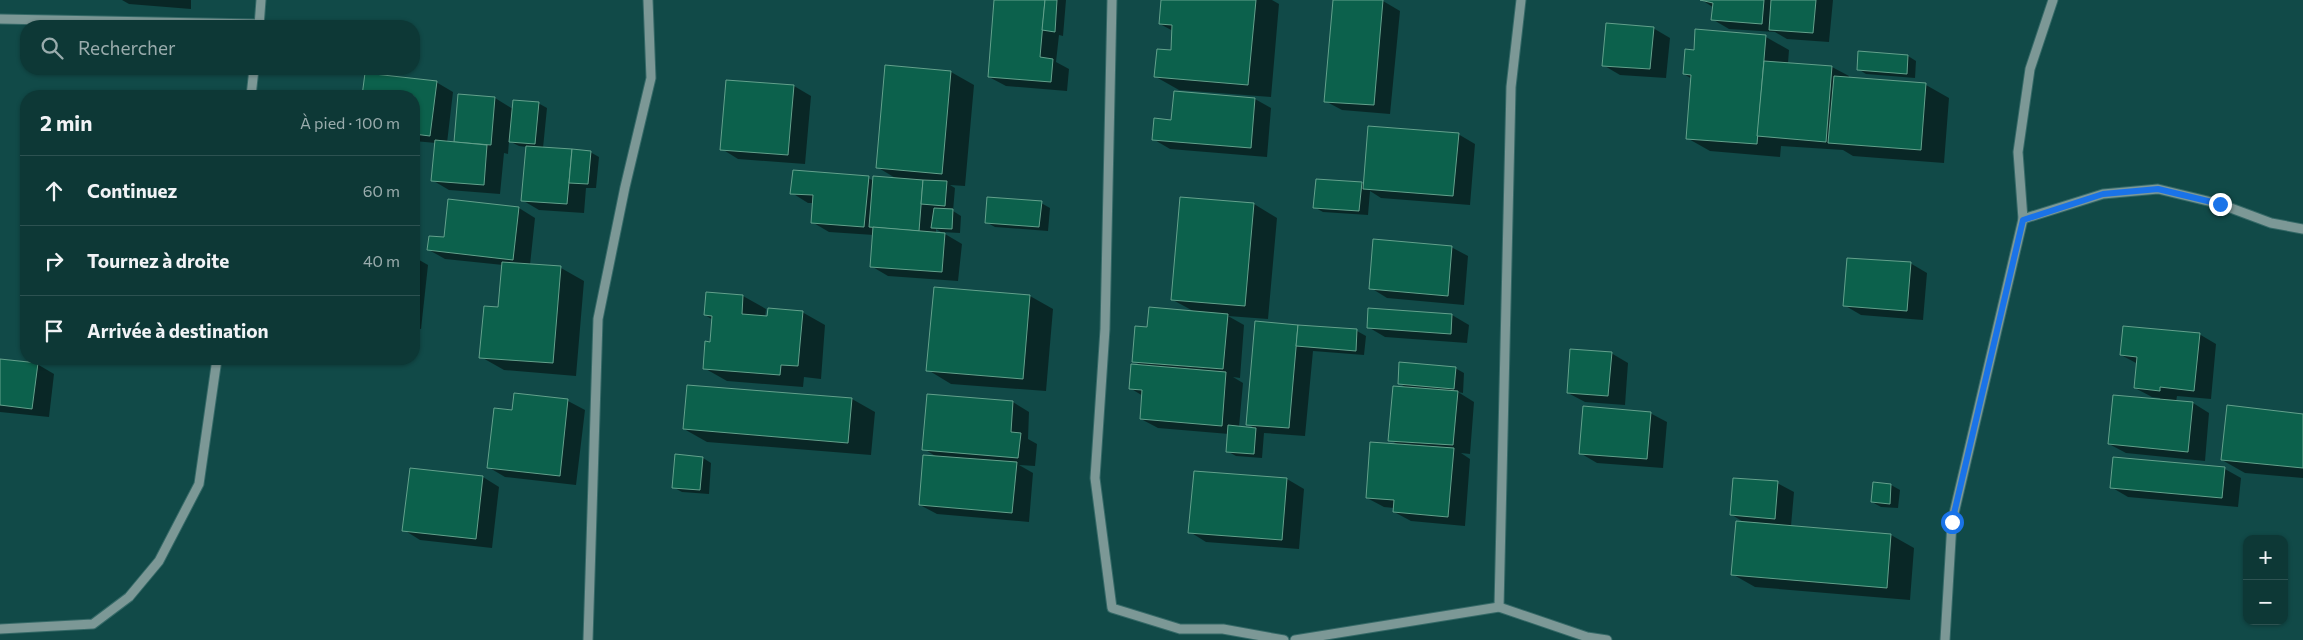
<!DOCTYPE html>
<html lang="fr">
<head>
<meta charset="utf-8">
<style>
  body { margin:0; font-family:Commissioner,sans-serif; background:#163f3e; color:#f1f3f6 }
  .controls { position:absolute; right:15px; bottom:15px; display:grid; overflow:hidden; border-radius:10px; box-shadow:0 1px 4px #0004 }
  .controls button { width:45px; height:45px; display:grid; place-items:center; padding:0; border:0; border-bottom:1px solid #2d5251; background:#0d3836; color:#f1f3f6; font:25px sans-serif }
  .stop { position:absolute; width:15px; height:15px; margin:-11px; border:4px solid #1a73e8; border-radius:50%; background:#fff }
  .stop.end { background:#1a73e8; border-color:#fff; box-shadow:0 1px 5px #0008 }
  .list { margin:0; padding:0; list-style:none }
  h2 { display:flex; justify-content:space-between; align-items:center; height:65px; margin:0; padding:0 20px; font-size:21px }
  h2 small { font-size:16px; font-weight:400; color:#9aacad }
  .list li { display:grid; grid-template-columns:32px 1fr auto; gap:15px; align-items:center; box-sizing:border-box; height:70px; padding:0 20px; border-top:1px solid #2d5251 }
  .list b { display:block; font-size:19px; white-space:nowrap }
  .list em { font-size:16px; font-style:normal; color:#9aacad }
  .icon { flex:none; width:28px; height:28px; fill:none; stroke:currentColor; stroke-width:2; stroke-linecap:round; stroke-linejoin:round }
  .map { position:relative; flex:none; width:2303px; height:640px; overflow:hidden }
  .search { position:absolute; background:#0d3836; box-shadow:0 1px 4px #0004; left:20px; top:20px; width:400px; height:55px; display:flex; align-items:center; gap:12px; box-sizing:border-box; padding:0 18px; border-radius:20px; color:#9aacad; font-size:19px }
  .panel { position:absolute; background:#0d3836; box-shadow:0 1px 4px #0004; left:20px; top:90px; width:400px; height:275px; border-radius:20px }
  .map>svg:first-child { display:block }
</style>
</head>
<body>
<div class="map">
<svg width="2303" height="640" viewBox="0 0 2303 640">
  <rect width="100%" height="100%" fill="#114a48"/>
  <g fill="#0007">
    <path d="M122,0H191V9L129,4Z"/>
    <path d="M996,0H1066L1063,36L1059,35L1056,62L1069,69L1067,91L1006,86L989,77Z"/>
    <path d="M1163,0H1272L1279,4L1271,97L1179,90L1156,77L1172,51L1173,31L1160,24Z"/>
    <path d="M1334,0L1383,1L1400,11L1390,114L1342,110L1325,101Z"/>
    <path d="M1702,0H1833L1829,42L1787,39L1775,32L1729,29L1712,19L1714,8Z"/>
    <path d="M1653,28L1670,38L1666,78L1620,75L1603,65Z"/>
    <path d="M1766,37L1789,50L1788,63L1832,67L1849,76L1848,79L1926,85L1949,98L1944,163L1853,156L1843,150L1781,146L1780,157L1710,151L1687,138L1692,79L1684,74L1695,51Z"/>
    <path d="M1860,53L1908,56L1916,61L1915,78L1866,74L1858,69Z"/>
    <path d="M951,72L974,85L965,186L950,185L955,188L953,211L961,216L960,233L941,232L936,229V233L945,234L962,244L958,281L888,276L871,266L874,235L829,232L812,222L813,203H808L792,193L868,178L874,181L897,179L877,167Z"/>
    <path d="M366,74L436,82L453,92L447,143H455L495,98L513,109L538,103L547,108L543,148L590,152L599,157L596,188H586L584,213L539,210L522,200L527,147L519,146L509,141L508,154L504,153L500,194L449,190L432,180L436,143L414,141V96H363Z"/>
    <path d="M728,81L794,86L811,96L805,164L738,159L722,149Z"/>
    <path d="M1255,99L1271,108L1267,157L1170,149L1153,139L1173,121Z"/>
    <path d="M1458,134L1475,144L1470,205L1381,198L1370,191L1368,215L1323,212L1314,207L1362,183L1364,185Z"/>
    <path d="M1041,203L1050,208L1048,231L995,227L986,222Z"/>
    <path d="M1254,204L1277,218L1268,319L1228,316L1244,325L1240,378L1233,377L1243,383L1239,427L1256,429L1248,424L1256,323L1357,331L1366,336L1364,355L1313,351L1305,436L1264,433L1262,458L1236,456L1227,451L1229,434L1158,428L1141,419L1143,396L1130,388L1142,366L1133,361L1148,328L1195,312L1173,300Z"/>
    <path d="M519,208L535,218L530,265L561,268L584,281L576,376L504,370L481,357L499,308L503,265L445,259L429,250L445,239Z"/>
    <path d="M1451,247L1468,256L1464,305L1387,298L1371,288Z"/>
    <path d="M414,257L428,265L421,329L414,328Z"/>
    <path d="M1910,263L1927,273L1923,320L1861,315L1844,305Z"/>
    <path d="M743,296L766,309L765,317L802,312L825,325L821,379L804,377L803,387L727,381L704,368L711,343L713,320L705,315Z"/>
    <path d="M1030,296L1053,309L1046,391L951,384L928,370Z"/>
    <path d="M1369,309L1452,315L1469,325L1467,343L1385,337L1368,327Z"/>
    <path d="M2199,334L2216,344L2211,399L2177,396L2176,402L2193,403L2209,413L2205,461L2126,453L2109,444L2160,400V398L2152,397L2135,388L2138,364L2121,355Z"/>
    <path d="M1611,353L1628,363L1625,405L1585,402L1568,393Z"/>
    <path d="M0,360L37,364L54,374L49,417L0,412Z"/>
    <path d="M1455,368L1464,373L1463,393L1458,392L1474,402L1470,454L1461,453L1470,459L1465,526L1411,521L1394,512V508L1384,507L1367,498L1399,445L1390,440L1408,389L1399,383Z"/>
    <path d="M515,395L568,401L585,410L576,485L505,477L488,467L513,412Z"/>
    <path d="M852,399L875,412L871,455L707,442L684,429Z"/>
    <path d="M1013,402L1029,412L1028,439L1037,444L1035,466L1019,465L1033,473L1029,522L937,514L920,505L937,457L924,449Z"/>
    <path d="M2228,406L2303,416V478L2245,473L2222,460Z"/>
    <path d="M1650,413L1667,422L1663,468L1597,463L1580,453Z"/>
    <path d="M703,458L711,463L709,494L682,492L673,487Z"/>
    <path d="M2225,469L2241,478L2238,507L2128,497L2111,487Z"/>
    <path d="M483,477L499,487L492,548L420,540L404,530Z"/>
    <path d="M1287,479L1304,489L1299,549L1206,542L1190,532Z"/>
    <path d="M1777,483L1794,492L1791,526L1891,535L1914,548L1910,600L1755,587L1732,574L1745,523L1732,515Z"/>
    <path d="M1874,484L1891,485L1900,490L1898,508L1881,507L1872,502Z"/>
  </g>
  <g fill="#0c614c" stroke="#63a18c">
    <path d="M994,0H1045L1040,57L1053,59L1051,82L988,77Z"/>
    <path d="M1045,0H1057L1055,32L1042,30Z"/>
    <path d="M1161,0H1256L1248,85L1154,77L1157,49L1171,50L1172,25L1159,24Z"/>
    <path d="M1333,0H1383L1374,105L1324,102Z"/>
    <path d="M1700,0H1764L1762,24L1711,20L1713,3Z"/>
    <path d="M1771,0H1816L1813,33L1769,30Z"/>
    <path d="M1606,23L1654,27L1650,69L1602,66Z"/>
    <path d="M1695,29L1766,35L1757,144L1686,139L1691,75L1683,74L1685,49L1694,50Z"/>
    <path d="M1858,51L1908,55L1907,74L1857,70Z"/>
    <path d="M1764,61L1832,66L1826,142L1757,136Z"/>
    <path d="M885,65L951,71L942,174L876,168Z"/>
    <path d="M365,73L437,81L430,136L414,134V96H362Z"/>
    <path d="M1834,76L1926,83L1921,150L1828,143Z"/>
    <path d="M726,80L794,85L788,155L720,150Z"/>
    <path d="M1174,91L1255,98L1251,148L1152,140L1154,118L1171,120Z"/>
    <path d="M458,94L495,97L491,145L454,142Z"/>
    <path d="M513,100L539,102L535,144L509,142Z"/>
    <path d="M1368,126L1459,133L1453,196L1363,189Z"/>
    <path d="M435,140L487,145L484,185L431,181Z"/>
    <path d="M526,146L572,149L567,204L521,201Z"/>
    <path d="M572,149L591,151L588,184L569,183Z"/>
    <path d="M793,170L869,176L864,227L811,223L813,195L790,194Z"/>
    <path d="M873,176L923,180L919,231L869,227Z"/>
    <path d="M1316,179L1362,182L1359,211L1313,208Z"/>
    <path d="M923,180L947,181L945,206L921,204Z"/>
    <path d="M987,197L1042,201L1039,227L985,223Z"/>
    <path d="M1180,197L1254,203L1245,306L1171,300Z"/>
    <path d="M448,199L519,207L513,260L427,250L429,236L444,237Z"/>
    <path d="M934,208L953,209L952,229L931,228Z"/>
    <path d="M873,227L945,233L942,272L870,267Z"/>
    <path d="M1373,239L1452,246L1448,296L1369,289Z"/>
    <path d="M1847,258L1911,262L1907,311L1843,306Z"/>
    <path d="M502,262L561,266L553,363L479,358L484,306L498,307Z"/>
    <path d="M934,287L1030,295L1023,379L926,371Z"/>
    <path d="M706,292L743,295L742,314L767,316L768,308L803,311L798,366L781,365L780,375L703,369L705,341L710,342L712,316L704,315Z"/>
    <path d="M1149,307L1228,314L1223,369L1132,362L1135,326L1147,327Z"/>
    <path d="M1368,308L1452,314L1451,334L1367,328Z"/>
    <path d="M1255,321L1298,325L1289,428L1246,425Z"/>
    <path d="M1298,325L1357,329L1356,351L1296,346Z"/>
    <path d="M2123,326L2200,333L2194,391L2160,387V391L2134,388L2137,357L2120,355Z"/>
    <path d="M1570,349L1612,352L1608,396L1567,393Z"/>
    <path d="M0,359L38,363L32,409L0,405Z"/>
    <path d="M1399,362L1456,367L1454,389L1398,384Z"/>
    <path d="M1131,364L1226,372L1222,426L1140,419L1142,390L1129,389Z"/>
    <path d="M687,385L852,398L848,443L683,429Z"/>
    <path d="M1393,386L1458,391L1453,445L1388,441Z"/>
    <path d="M514,393L568,399L560,476L487,468L494,408L512,410Z"/>
    <path d="M927,394L1013,401L1011,432L1021,433L1018,458L922,450Z"/>
    <path d="M2113,395L2193,402L2188,452L2108,444Z"/>
    <path d="M2227,405L2303,414V468L2221,460Z"/>
    <path d="M1583,406L1651,412L1647,459L1579,454Z"/>
    <path d="M1228,425L1256,428L1254,454L1226,452Z"/>
    <path d="M1370,442L1454,448L1448,517L1393,512L1394,500L1366,498Z"/>
    <path d="M675,454L703,457L700,490L672,488Z"/>
    <path d="M923,455L1017,462L1012,513L919,505Z"/>
    <path d="M2113,457L2225,467L2222,498L2110,488Z"/>
    <path d="M410,468L483,476L476,539L402,531Z"/>
    <path d="M1194,471L1287,478L1282,540L1188,533Z"/>
    <path d="M1733,478L1778,481L1775,519L1730,515Z"/>
    <path d="M1873,482L1891,484L1890,504L1871,502Z"/>
    <path d="M1736,521L1891,534L1887,588L1731,575Z"/>
  </g>
  <g fill="none" stroke-linecap="round" stroke-linejoin="round">
    <defs>
      <g id="minor">
        <path d="M1112,0L1105,329L1095,478L1112,608L1180,629H1223L1284,640"/>
        <path d="M0,19L260,24"/>
        <path d="M259,26L261,0"/>
        <path d="M251,96L254,69"/>
        <path d="M2023,219L2103,194L2158,189L2220,204L2271,223L2303,229"/>
        <path d="M1499,607L1511,87L1521,0"/>
        <path d="M0,629L93,624L129,597L159,561L199,484L217,359"/>
        <path d="M588,640L598,319L625,187L651,78L648,0"/>
        <path d="M1295,640L1499,607L1587,637L1607,640"/>
        <path d="M1945,640L1952,522L2023,219L2018,152L2030,69L2053,0"/>
      </g>
    </defs>
    <use href="#minor" stroke="#356967" stroke-width="11"/>
    <use href="#minor" stroke="#7c9896" stroke-width="9"/>
  </g>
  <g fill="none" stroke-linecap="round" stroke-linejoin="round">
    <path stroke="#1a73e8" stroke-width="6" d="M1952,522L2023,220L2103,194L2158,189L2220,204"/>
  </g>
</svg>
<div class="controls">
<button>+</button>
<button>−</button>
</div>
<div class="stop" style="left:1952px;top:522px"></div>
<div class="stop end" style="left:2220px;top:204px"></div>
<div class="search"><svg class="icon" aria-label="search" viewBox="0 0 24 24"><circle cx="10" cy="10" r="6"/><path d="M15 15l6 6"/></svg>Rechercher</div>
<section class="panel">
<h2>2 min<small>À pied · 100 m</small></h2>
<ul class="list">
<li><svg class="icon" aria-label="ahead" viewBox="0 0 24 24"><path d="M12 20V5M6 11l6-6 6 6"/></svg><div><b>Continuez</b></div><em>60 m</em></li>
<li><svg class="icon" aria-label="right" viewBox="0 0 24 24"><path d="M7 20v-9h11M14 6l5 5-5 5"/></svg><div><b>Tournez à droite</b></div><em>40 m</em></li>
<li><svg class="icon" aria-label="arrive" viewBox="0 0 24 24"><path d="M6 21V4h12l-3 4 3 4H6"/></svg><div><b>Arrivée à destination</b></div></li>
</ul>
</section>
</div>
</body>
</html>
